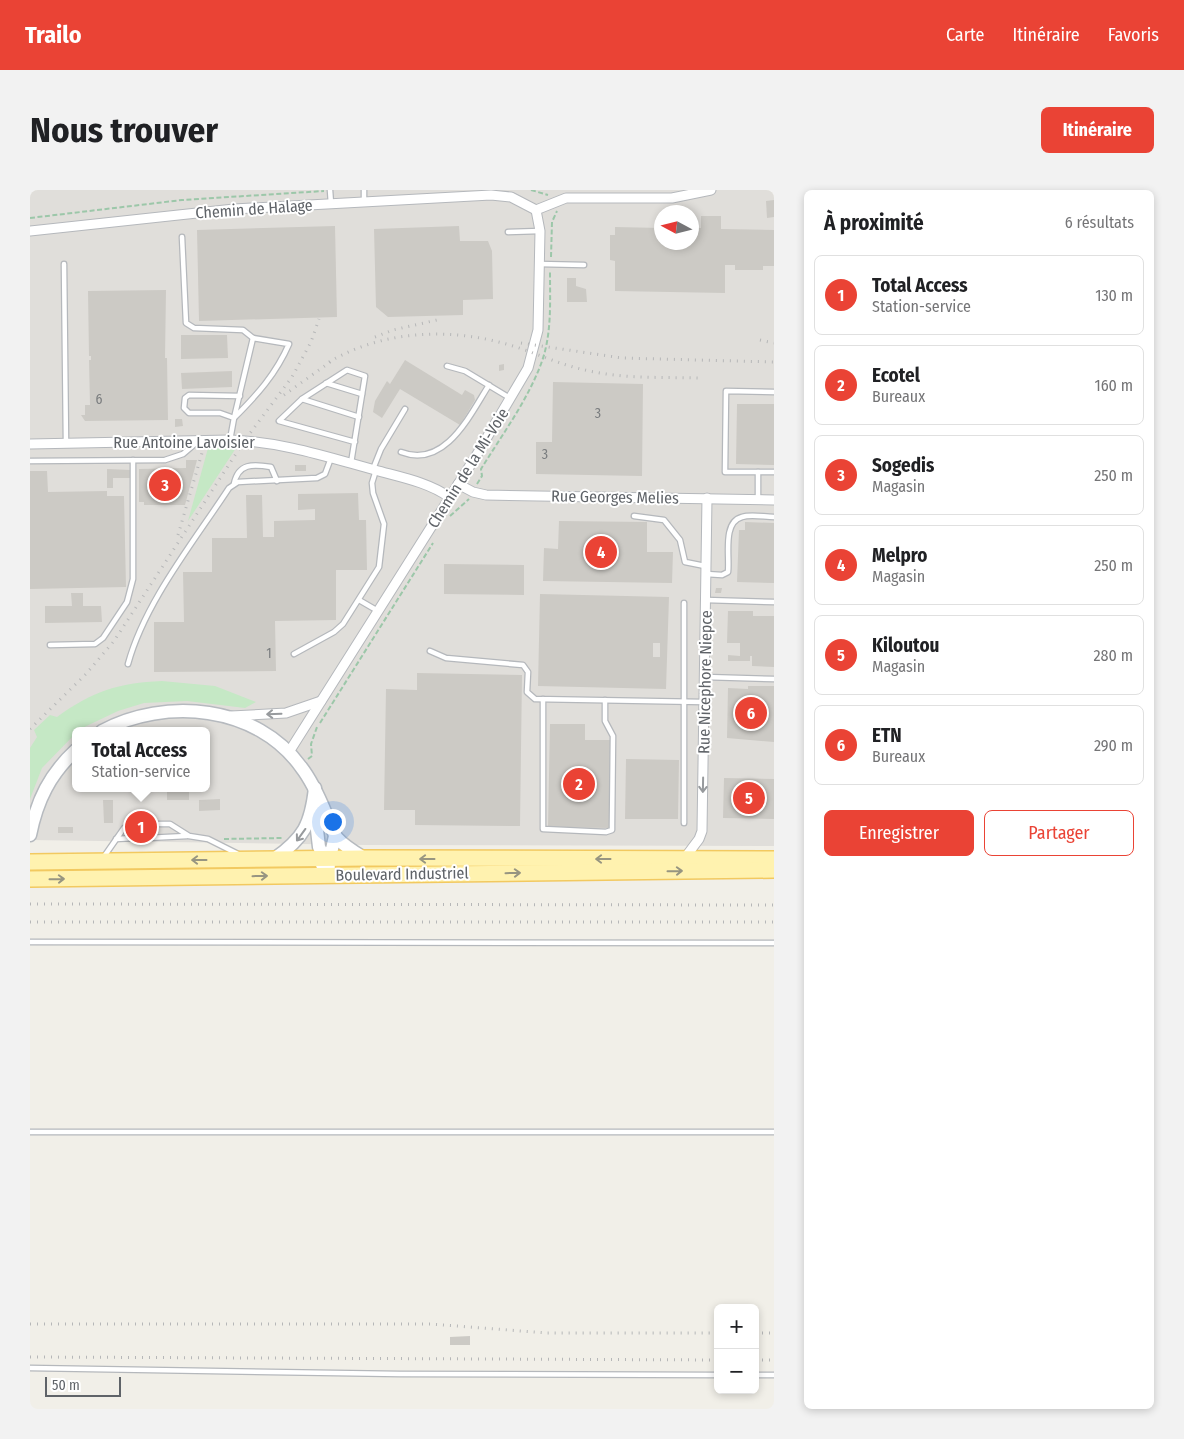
<!DOCTYPE html>
<html lang="fr">
<head>
<meta charset="utf-8">
<style>
  body { margin:0; font-family:"Fira Sans Condensed",sans-serif; background:#f2f2f2; color:#202124 }
  .controls { position:absolute; right:15px; bottom:15px; display:grid; overflow:hidden; border-radius:8px; box-shadow:0 2px 8px #0003 }
  .controls button { width:45px; height:45px; display:grid; place-items:center; padding:0; border:0; border-bottom:1px solid #e0e0e0; background:#fff; color:#202124; font:25px sans-serif }
  .compass { position:absolute; left:624px; top:15px; width:45px; height:45px; border-radius:50%; background:#fff; box-shadow:0 2px 8px #0003; rotate:277deg }
  .scale { position:absolute; left:15px; bottom:12px; width:76px; box-sizing:border-box; padding-left:5px; border:2px solid #5f6368; border-top:0; font-size:14px; line-height:18px; white-space:nowrap; color:#5f6368; -webkit-text-stroke:4px #fff; paint-order:stroke }
  .you { position:absolute; left:302px; top:631px; width:18px; height:18px; margin:-12px; border:4px solid #fff; border-radius:50%; background:#1a73e8; box-shadow:0 0 0 8px #1a73e833 }
  .badge { display:grid; place-items:center; width:32px; height:32px; border-radius:50%; background:#ea4335; color:#fff; font-size:16px; font-weight:700 }
  .pin { position:absolute; translate:-50% -50%; border:2px solid #fff; box-shadow:0 1px 5px #0006 }
  .popup { position:absolute; left:42px; top:537px; width:138px; height:65px; box-sizing:border-box; display:grid; place-content:center; border-radius:8px; background:#fff; filter:drop-shadow(0 1px 4px #0005); font-size:16px; white-space:nowrap; color:#757577 }
  .popup b { font-size:19px; color:#202124 }
  .popup::after { content:''; position:absolute; left:50%; top:100%; margin-left:-10px; border:10px solid transparent; border-top-color:#fff }
  .list { margin:0; padding:0; list-style:none }
  h2 { display:flex; justify-content:space-between; align-items:center; height:65px; margin:0; padding:0 20px; font-size:21px }
  h2 small { font-size:16px; font-weight:400; color:#757577 }
  .list li { display:grid; grid-template-columns:32px 1fr auto; gap:15px; align-items:center; box-sizing:border-box; height:80px; margin:0 10px 10px; padding:0 10px; border:1px solid #e0e0e0; border-radius:8px }
  .list b { display:block; font-size:19px; white-space:nowrap }
  .list p { margin:0; font-size:16px; white-space:nowrap; color:#757577 }
  .list em { font-size:16px; font-style:normal; color:#757577 }
  .actions { display:flex; gap:10px; padding:15px 20px }
  .actions a { flex:1; padding:11px 0; border:1px solid #ea4335; border-radius:8px; text-align:center; font-size:18px; color:#ea4335 }
  .actions .main { background:#ea4335; color:#fff }
  .map { position:relative; flex:none; width:744px; height:1219px; overflow:hidden; border-radius:8px }
  header { display:flex; align-items:center; gap:30px; box-sizing:border-box; height:70px; padding:0 25px; background:#ea4335; color:#fff }
  header strong { font-size:24px }
  nav { display:flex; gap:28px; margin-inline-start:auto; font-size:18px }
  .intro { display:flex; align-items:center; justify-content:space-between; box-sizing:border-box; height:120px; padding:0 30px }
  h1 { margin:0; font-size:35px }
  .button { padding:12px 22px; border-radius:8px; background:#ea4335; color:#fff; font-size:18px; font-weight:700 }
  main { display:flex; gap:30px; padding:0 30px }
  aside { flex:1; background:#fff; border-radius:8px; box-shadow:0 2px 8px #0003 }
  .map>svg:first-child { display:block }
</style>
</head>
<body>
<header>
<strong>Trailo</strong>
<nav><a>Carte</a><a>Itinéraire</a><a>Favoris</a></nav>
</header>
<div class="intro"><h1>Nous trouver</h1><a class="button">Itinéraire</a></div>
<main>
<div class="map">
<svg width="744" height="1219" viewBox="0 0 744 1219">
  <rect width="100%" height="100%" fill="#f1efe8"/>
  <path fill="#e0deda" fill-rule="evenodd" d="M0,0H744V656L336,655L0,650ZM632,22H662V52H632ZM46,541H176V598H46Z"/>
  <g fill="#c5e8c5">
    <path d="M178,258H206L158,331Z"/>
    <path d="M132,491L185,496L226,512L215,518L157,511L114,513L88,521L46,541V543L12,578L0,609V558L7,547L4,540L20,525L27,527C63,501 88,493 132,491Z"/>
  </g>
  <g fill="#cccac5" fill-rule="evenodd">
    <path d="M744,10V27L737,28L736,11Z"/>
    <path d="M671,26H691V39L744,40V76H733V80H705V75H695V103L585,101V71L580,70V45H585V37L632,38V52H662V38H671Z"/>
    <path d="M305,36L307,127L169,131L167,40Z"/>
    <path d="M429,36L430,51H458L462,61L463,109L433,110V125L358,127L346,117L344,39Z"/>
    <path d="M537,88H546V96L556,99L557,112H537Z"/>
    <path d="M136,100L135,168H137L138,230L55,231L51,225H55V215H60L59,170H61V166H59L58,101Z"/>
    <path d="M151,145H197L198,168L151,169Z"/>
    <path d="M375,170L432,205L435,200L444,205L445,210L430,235L370,199L352,228L343,222L345,211L357,191L360,194Z"/>
    <path d="M474,174V180L469,181V175Z"/>
    <path d="M202,181V197L152,199L151,183Z"/>
    <path d="M523,192L613,194L612,286L506,284V252H522Z"/>
    <path d="M707,214H744V275L706,274Z"/>
    <path d="M145,229H152L153,236L145,237Z"/>
    <path d="M156,270H167L155,315H114V312H109V279L156,278Z"/>
    <rect x="265" y="275" width="11" height="6"/>
    <path d="M77,279L101,280V288H83V298H77Z"/>
    <path d="M0,281H17L18,302L77,301V306H94L96,397L0,399Z"/>
    <path d="M328,303L329,330H336L337,380H306V430L245,431L246,481L124,482V432H154L153,382H182V348H217L216,305H232L233,347H244V331L285,330V319L268,320V304Z"/>
    <path d="M529,331L617,332V362H643L642,393L513,391L514,358L528,359Z"/>
    <path d="M715,332L744,333V393L707,392L709,340H715Z"/>
    <path d="M414,374L494,375V405L414,404Z"/>
    <path d="M686,398H692L691,403H685Z"/>
    <path d="M41,403H53V416H71L72,432L15,433V416H42Z"/>
    <path d="M510,404L639,407L636,499L508,496ZM623,453H630V467H623Z"/>
    <path d="M698,421H723V426H744V477L722,476V466H720V471H698V465L710,466V453H697Z"/>
    <path d="M387,483L492,485L490,636L385,635V620H354L356,499L387,500Z"/>
    <path d="M718,496H744V552L697,548L698,498L718,499Z"/>
    <path d="M520,534H555V550H580L579,638L518,637Z"/>
    <path d="M596,569L649,570L648,629H595Z"/>
    <path d="M694,588L744,589V629L693,628Z"/>
    <rect x="137" y="598" width="22" height="12"/>
    <path d="M190,609V620L169,621V610Z"/>
    <path d="M73,610H83V633H74Z"/>
    <rect x="28" y="637" width="15" height="6"/>
    <path d="M440,1146V1155H420V1147Z"/>
  </g>
  <g fill="none" stroke-linecap="round" stroke-linejoin="round">
    <defs>
      <g id="service">
        <path d="M300,0L301,14"/>
        <path d="M334,12V0"/>
        <path d="M478,42L510,41"/>
        <path d="M152,47L156,133L164,138L213,140L223,148"/>
        <path d="M34,74L36,254"/>
        <path d="M509,74L554,75"/>
        <path d="M223,148L259,154C246,184 227,205 204,228Z"/>
        <path d="M417,176L435,181L480,208"/>
        <path d="M296,193L332,204"/>
        <path d="M744,202L696,201L695,282H744"/>
        <path d="M272,209L329,227"/>
        <path d="M200,250L204,228L190,223H159L154,218L155,208L159,205L210,206"/>
        <path d="M371,262C415,279 440,225 459,195"/>
        <path d="M0,271L135,270L153,264L167,252"/>
        <path d="M321,273L335,186L317,180L272,209L249,231L325,252"/>
        <path d="M343,279L351,259L375,219"/>
        <path d="M728,282V309"/>
        <path d="M204,294C208,273 223,274 241,277L247,291"/>
        <path d="M604,326L634,330L650,350L655,372L675,376"/>
        <path d="M676,384L692,385L698,382C700,367 692,332 712,327C721,324 734,327 744,327"/>
        <path d="M329,410L348,421"/>
        <path d="M676,410L744,412"/>
        <path d="M20,455L65,454L73,448L97,412L103,389V270"/>
        <path d="M400,461L416,468L493,475L498,482L497,502L505,509L673,512"/>
        <path d="M264,464L304,442L313,434L349,377L354,334L343,303L342,293L346,280"/>
        <path d="M98,474C115,412 163,353 199,298L208,292L287,288L295,284L301,268"/>
        <path d="M675,487L744,489"/>
        <path d="M513,509V639L576,642L582,640V635L583,546L575,531V510"/>
        <path d="M654,633V413"/>
        <path d="M117,634H140L159,646L178,649L208,664"/>
        <path d="M117,648L157,646"/>
        <path d="M86,649L105,648"/>
        <path d="M73,668L94,638L105,634"/>
        <path d="M0,752L744,753"/>
        <path d="M0,942H744"/>
        <path d="M0,1178L370,1184L688,1185"/>
        <path d="M725,1185H744"/>
      </g>
      <g id="minor">
        <path d="M506,20L536,8H642L681,0"/>
        <path d="M0,41L204,19L461,5L481,7L506,20"/>
        <path d="M0,254L200,250C253,252 294,266 345,280C370,287 398,292 419,307"/>
        <path d="M428,294L443,302L456,305L744,310"/>
        <path d="M201,526L256,523L291,511"/>
        <path d="M259,562L446,266L498,178L508,140L510,41L506,20"/>
        <path d="M654,669L669,649L672,641L677,308"/>
      </g>
      <g id="secondary">
        <path d="M72,541C135,507 227,515 271,577C282,591 289,607 296,624C299,631 302,641 307,648C314,656 324,662 334,668"/>
        <path d="M284,614L289,657L299,676"/>
        <path d="M0,645C7,610 20,584 46,560"/>
        <path d="M244,669C274,648 281,634 285,598"/>
        <path d="M292,675L302,659L305,646"/>
      </g>
      <g id="primary">
        <path d="M0,672L336,668L744,669"/>
        <path d="M0,689L744,680"/>
      </g>
    </defs>
    <use href="#service" stroke="#b5b8bc" stroke-width="7"/>
    <use href="#minor" stroke="#b5b8bc" stroke-width="11"/>
    <use href="#secondary" stroke="#b6babf" stroke-width="15"/>
    <use href="#primary" stroke="#f2c960" stroke-width="18"/>
    <g stroke="#9cc7a9" stroke-width="2" stroke-dasharray="5 2.5" stroke-linecap="butt">
      <path d="M501,0L518,5"/>
      <path d="M0,28L152,10L294,1"/>
      <path d="M521,67L522,32L527,21"/>
      <path d="M447,294L452,286L451,279C472,245 497,211 511,174C522,145 520,112 520,82"/>
      <path d="M420,326L439,309"/>
      <path d="M290,533L403,353"/>
      <path d="M278,569L282,566L281,554L287,537"/>
      <path d="M194,649L252,648"/>
    </g>
    <use href="#service" stroke="#fff" stroke-width="4.5"/>
    <use href="#minor" stroke="#fff" stroke-width="9"/>
    <use href="#secondary" stroke="#fff" stroke-width="12"/>
    <use href="#primary" stroke="#fff2af" stroke-width="15"/>
    <g stroke="#b6b7b8" stroke-width="3" stroke-dasharray="1 6" stroke-linecap="butt">
      <path d="M345,147L363,140L407,130"/>
      <path d="M730,150L744,153"/>
      <path d="M491,153L592,168L744,172"/>
      <path d="M299,172C355,139 425,137 486,157C508,164 529,174 551,179C589,189 629,187 668,188"/>
      <path d="M254,205L303,170"/>
      <path d="M148,345L172,263"/>
      <path d="M0,539L56,484L84,451L215,250L262,187L281,152L289,129"/>
      <path d="M0,714L744,715"/>
      <path d="M0,732H744"/>
      <path d="M0,1134H401L517,1143H688"/>
      <path d="M725,1143H744"/>
      <path d="M0,1167L688,1170"/>
      <path d="M725,1170H744"/>
    </g>
  </g>
  <defs><path id="oneway-shaft" d="M-6 0H5M1.5-3L5.5 0L1.5 3" fill="none" stroke-width="1.6" stroke-linecap="round" stroke-linejoin="round" transform="scale(1.25)"/></defs>
  <g stroke="#979a9d">
    <use href="#oneway-shaft" transform="translate(244 524) rotate(178)"/>
    <use href="#oneway-shaft" transform="translate(673 595) rotate(91)"/>
    <use href="#oneway-shaft" transform="translate(271 645) rotate(126)"/>
  </g>
  <g stroke="#979581">
    <use href="#oneway-shaft" transform="translate(397 669) rotate(-180)"/>
    <use href="#oneway-shaft" transform="translate(573 669) rotate(-180)"/>
    <use href="#oneway-shaft" transform="translate(169 670) rotate(180)"/>
    <use href="#oneway-shaft" transform="translate(645 681) rotate(-1)"/>
    <use href="#oneway-shaft" transform="translate(483 683) rotate(-1)"/>
    <use href="#oneway-shaft" transform="translate(230 686) rotate(-1)"/>
    <use href="#oneway-shaft" transform="translate(27 689) rotate(-1)"/>
  </g>
  <g text-anchor="middle" dominant-baseline="central" stroke-width="4" stroke-linejoin="round" paint-order="stroke">
    <g font-size="14" fill="#7a7d7f">
      <text x="69" y="209">6</text>
      <text x="568" y="223">3</text>
      <text x="515" y="264">3</text>
      <text x="239" y="463">1</text>
    </g>
    <g font-size="16" fill="#5f6368" stroke="#fff">
      <text transform="translate(224 19) rotate(-4)">Chemin de Halage</text>
      <text x="154" y="252">Rue Antoine Lavoisier</text>
      <text transform="translate(438 278) rotate(-58)">Chemin de la Mi-Voie</text>
      <text transform="translate(585 307) rotate(1)">Rue Georges Melies</text>
      <text transform="translate(675 492) rotate(-89)">Rue Nicephore Niepce</text>
      <text transform="translate(372 684) rotate(-1)">Boulevard Industriel</text>
    </g>
  </g>
</svg>
<div class="controls">
<button>+</button>
<button>−</button>
</div>
<svg class="compass" viewBox="-18 -18 36 36"><path d="M0-13l5 13h-10z" fill="#e53935"/><path d="M0 13l5-13h-10z" fill="#757577"/></svg>
<div class="scale">50 m</div>
<div class="you"></div>
<div class="pin badge" style="left:111px;top:637px">1</div>
<div class="popup"><b>Total Access</b>Station-service</div>
<div class="pin badge" style="left:549px;top:594px">2</div>
<div class="pin badge" style="left:135px;top:295px">3</div>
<div class="pin badge" style="left:571px;top:362px">4</div>
<div class="pin badge" style="left:719px;top:608px">5</div>
<div class="pin badge" style="left:721px;top:523px">6</div>
</div>
<aside>
<h2>À proximité<small>6 résultats</small></h2>
<ul class="list">
<li><span class="badge">1</span><div><b>Total Access</b><p>Station-service</p></div><em>130 m</em></li>
<li><span class="badge">2</span><div><b>Ecotel</b><p>Bureaux</p></div><em>160 m</em></li>
<li><span class="badge">3</span><div><b>Sogedis</b><p>Magasin</p></div><em>250 m</em></li>
<li><span class="badge">4</span><div><b>Melpro</b><p>Magasin</p></div><em>250 m</em></li>
<li><span class="badge">5</span><div><b>Kiloutou</b><p>Magasin</p></div><em>280 m</em></li>
<li><span class="badge">6</span><div><b>ETN</b><p>Bureaux</p></div><em>290 m</em></li>
</ul>
<div class="actions"><a class="main">Enregistrer</a><a>Partager</a></div>
</aside>
</main>
</body>
</html>
